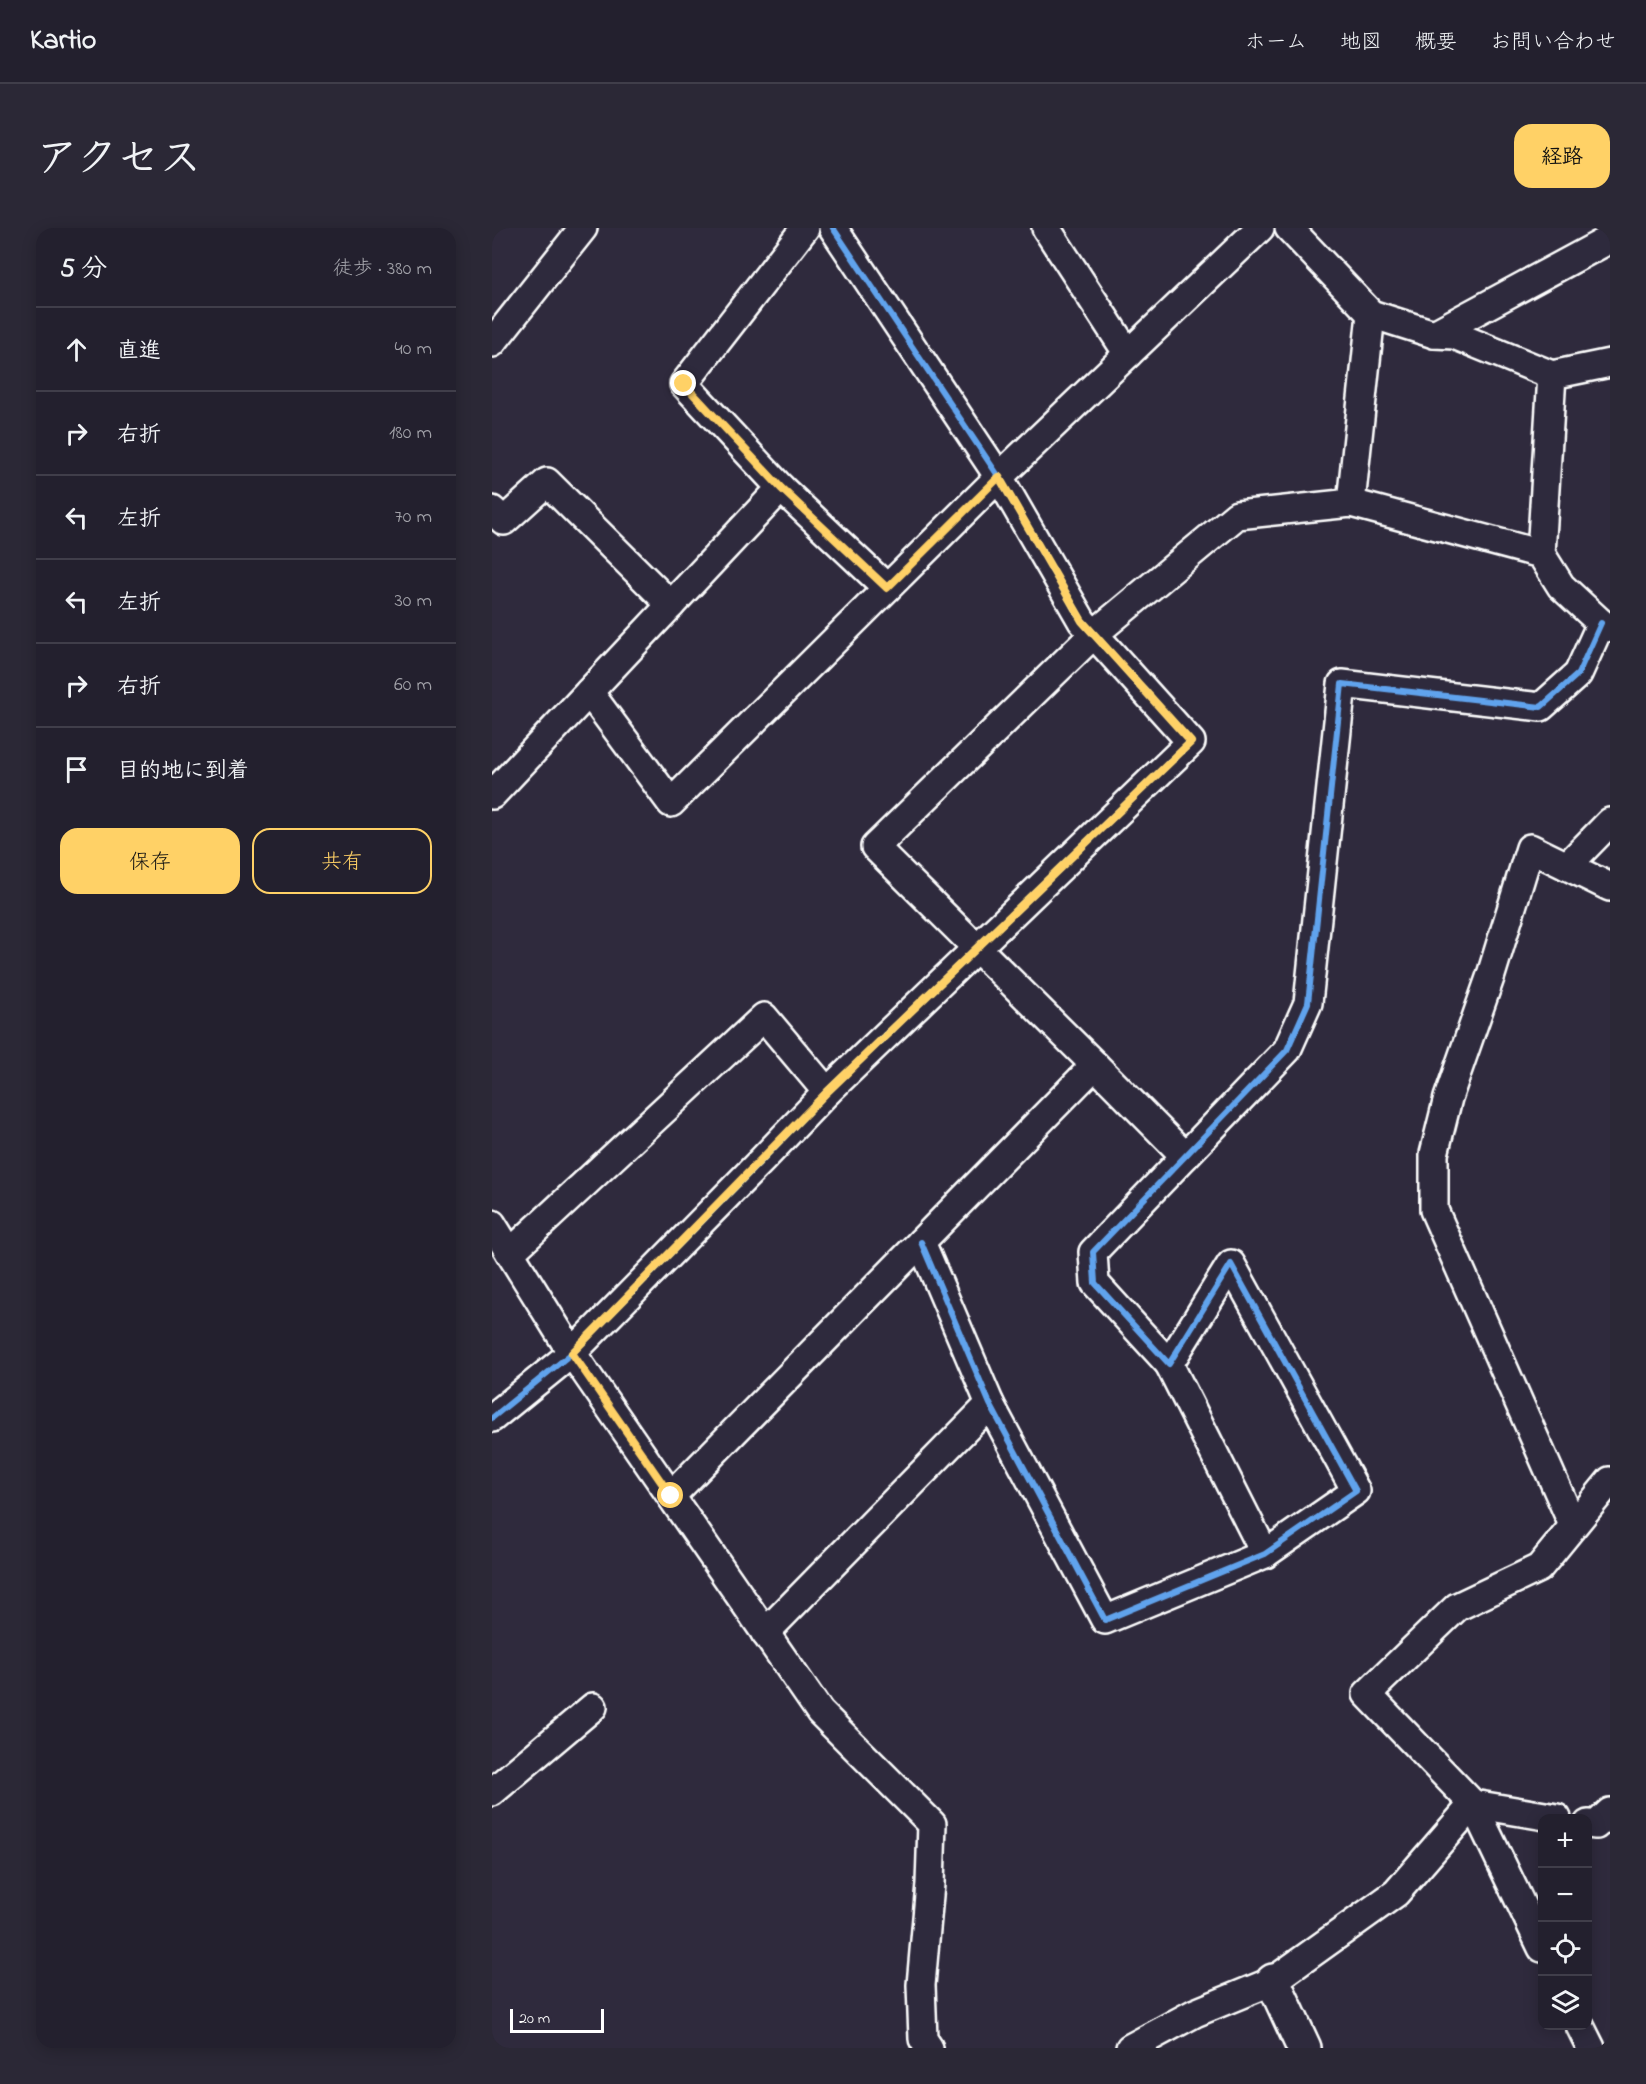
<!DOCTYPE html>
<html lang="ja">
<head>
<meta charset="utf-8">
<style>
  body { margin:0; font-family:"Indie Flower","Klee One",sans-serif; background:#2b2836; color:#f1f3f6 }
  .controls { position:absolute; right:18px; bottom:18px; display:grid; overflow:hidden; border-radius:12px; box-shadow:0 3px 15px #0003 }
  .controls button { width:54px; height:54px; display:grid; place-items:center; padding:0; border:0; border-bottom:2px solid #403e4a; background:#23202e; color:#f1f3f6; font:30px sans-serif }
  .scale { position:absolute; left:18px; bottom:15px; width:94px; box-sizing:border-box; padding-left:6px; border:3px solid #fff; border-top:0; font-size:16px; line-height:21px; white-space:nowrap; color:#fff; -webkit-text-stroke:4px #2f2a3d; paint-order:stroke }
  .stop { position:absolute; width:18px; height:18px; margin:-14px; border:4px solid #ffd166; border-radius:50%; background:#fff }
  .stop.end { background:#ffd166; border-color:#fff; box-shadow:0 2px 6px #0008 }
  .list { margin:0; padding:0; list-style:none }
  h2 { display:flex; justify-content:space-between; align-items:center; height:78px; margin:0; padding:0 24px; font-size:26px }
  h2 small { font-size:20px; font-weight:400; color:#a3a3aa }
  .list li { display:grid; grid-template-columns:39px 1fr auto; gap:18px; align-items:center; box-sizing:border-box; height:84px; padding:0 24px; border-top:2px solid #403e4a }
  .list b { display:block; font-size:22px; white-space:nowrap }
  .list em { font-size:20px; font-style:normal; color:#a3a3aa }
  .actions { display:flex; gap:12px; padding:18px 24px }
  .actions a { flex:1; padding:14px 0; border:2px solid #ffd166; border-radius:18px; text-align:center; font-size:21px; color:#ffd166 }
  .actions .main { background:#ffd166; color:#111 }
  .icon { flex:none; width:33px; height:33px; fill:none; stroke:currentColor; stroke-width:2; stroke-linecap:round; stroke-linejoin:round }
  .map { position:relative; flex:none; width:1118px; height:1820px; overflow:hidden; border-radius:18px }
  header { display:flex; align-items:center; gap:36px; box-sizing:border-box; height:84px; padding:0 30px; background:#23202e; border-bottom:2px solid #403e4a }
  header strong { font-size:28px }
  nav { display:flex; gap:33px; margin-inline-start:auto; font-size:21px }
  .intro { display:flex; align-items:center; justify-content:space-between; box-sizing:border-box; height:144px; padding:0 36px }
  h1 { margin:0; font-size:42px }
  .button { padding:15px 27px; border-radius:18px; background:#ffd166; color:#111; font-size:21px; font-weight:700 }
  main { display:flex; gap:36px; padding:0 36px }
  aside { flex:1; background:#23202e; border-radius:18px; box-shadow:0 3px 15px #0003 }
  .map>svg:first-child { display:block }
</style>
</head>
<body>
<header>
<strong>Kartio</strong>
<nav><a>ホーム</a><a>地図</a><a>概要</a><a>お問い合わせ</a></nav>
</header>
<div class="intro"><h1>アクセス</h1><a class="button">経路</a></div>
<main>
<aside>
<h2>5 分<small>徒歩 · 380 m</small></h2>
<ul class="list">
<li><svg class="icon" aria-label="ahead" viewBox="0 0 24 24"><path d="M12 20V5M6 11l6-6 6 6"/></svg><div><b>直進</b></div><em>40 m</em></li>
<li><svg class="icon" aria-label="right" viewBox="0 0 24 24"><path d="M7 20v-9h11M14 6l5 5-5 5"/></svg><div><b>右折</b></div><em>180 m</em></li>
<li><svg class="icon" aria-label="left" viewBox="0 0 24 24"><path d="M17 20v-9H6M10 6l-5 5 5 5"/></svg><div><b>左折</b></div><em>70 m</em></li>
<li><svg class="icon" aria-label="left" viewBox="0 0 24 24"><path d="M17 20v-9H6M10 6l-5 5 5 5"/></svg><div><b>左折</b></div><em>30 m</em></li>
<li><svg class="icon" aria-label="right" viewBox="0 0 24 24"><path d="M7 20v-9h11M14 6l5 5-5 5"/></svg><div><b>右折</b></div><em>60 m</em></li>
<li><svg class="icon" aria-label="arrive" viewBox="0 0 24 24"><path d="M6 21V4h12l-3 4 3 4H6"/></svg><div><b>目的地に到着</b></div></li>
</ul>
<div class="actions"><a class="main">保存</a><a>共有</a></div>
</aside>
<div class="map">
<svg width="1118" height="1820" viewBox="0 0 1118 1820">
  <rect width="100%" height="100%" fill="#2f2a3d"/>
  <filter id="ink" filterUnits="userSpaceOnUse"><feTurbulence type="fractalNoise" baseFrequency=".0167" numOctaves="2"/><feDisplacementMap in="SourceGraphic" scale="12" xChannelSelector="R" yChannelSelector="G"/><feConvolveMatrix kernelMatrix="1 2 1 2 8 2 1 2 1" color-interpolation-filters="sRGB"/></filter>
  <g filter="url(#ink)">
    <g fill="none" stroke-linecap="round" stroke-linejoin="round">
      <defs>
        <g id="minor">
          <path d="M554,0L636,126"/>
          <path d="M797,0L879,86L942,106L962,107L1060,147L1049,326L1069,358L1109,395L1118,400"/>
          <path d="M942,106L1118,11"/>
          <path d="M0,115L91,0"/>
          <path d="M1060,147L1118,135"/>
          <path d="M289,260L395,360"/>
          <path d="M859,275L879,86"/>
          <path d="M0,282L12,293L55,254L179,377"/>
          <path d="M97,464L179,575L507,249L768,0"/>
          <path d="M0,567L289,260L192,156L313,0"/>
          <path d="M1075,638L1118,659"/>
          <path d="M693,928L603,837L383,619L602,406L745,287L859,275L1049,326"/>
          <path d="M0,996L80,1125L328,1484L440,1596L438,1656L429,1757L431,1811L437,1820"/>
          <path d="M429,1014L498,1176L613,1392L773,1326L864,1263L739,1036L677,1136L603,1055L601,1024L795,822L816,775L850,456L1049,479L1086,446L1109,395"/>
          <path d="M18,1025L272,789L335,864"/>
          <path d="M677,1136L773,1326"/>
          <path d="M0,1190L80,1125L271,931L335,864L699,514L590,393L507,249L341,0"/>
          <path d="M179,1268L603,837"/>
          <path d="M1081,1297L942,982V926L956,870L999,747L1038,620L1075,638L1118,594"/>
          <path d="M273,1405L498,1176"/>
          <path d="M0,1564L101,1479"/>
          <path d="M981,1576L1050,1720"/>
          <path d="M981,1576L1065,1590"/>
          <path d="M1096,1596L1104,1597L1118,1584"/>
          <path d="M1088,1798L1099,1820"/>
          <path d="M638,1820L703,1785L781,1753L904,1665L981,1576L875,1466L965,1379L1047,1340L1118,1253"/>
        </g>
        <path id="tertiary" d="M781,1753L812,1820"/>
      </defs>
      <use href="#minor" stroke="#fff" stroke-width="32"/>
      <use href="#tertiary" stroke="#fff" stroke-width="38"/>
      <use href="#minor" stroke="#2f2a3d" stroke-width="27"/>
      <use href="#tertiary" stroke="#2f2a3d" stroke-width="33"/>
      <defs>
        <g id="cycleway">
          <path d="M429,1014L498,1176L613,1392L773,1326L864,1263L739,1036L677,1136L603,1055L601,1024L795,822L816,775L850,456L1049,479L1086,446L1109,395"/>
          <path d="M0,1190L80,1125L271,931L335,864L699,514L590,393L507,249L341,0"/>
        </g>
      </defs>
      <use href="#cycleway" stroke="#2f2a3d" stroke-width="10"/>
      <use href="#cycleway" stroke="#60a3ed" stroke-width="6"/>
    </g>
  </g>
  <g fill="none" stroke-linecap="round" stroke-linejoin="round" filter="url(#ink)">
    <path stroke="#ffd166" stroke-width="8" d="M179,1268L80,1125L335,864L699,514L590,393L507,249L395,360L289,260L192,156"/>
  </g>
</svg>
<div class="controls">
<button>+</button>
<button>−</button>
<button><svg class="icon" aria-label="locate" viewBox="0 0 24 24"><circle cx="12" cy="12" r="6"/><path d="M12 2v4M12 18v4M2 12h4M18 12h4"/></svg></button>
<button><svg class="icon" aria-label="layers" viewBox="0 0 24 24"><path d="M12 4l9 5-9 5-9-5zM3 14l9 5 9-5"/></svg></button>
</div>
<div class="scale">20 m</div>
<div class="stop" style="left:179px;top:1268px"></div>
<div class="stop end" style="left:192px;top:156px"></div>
</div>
</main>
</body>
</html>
